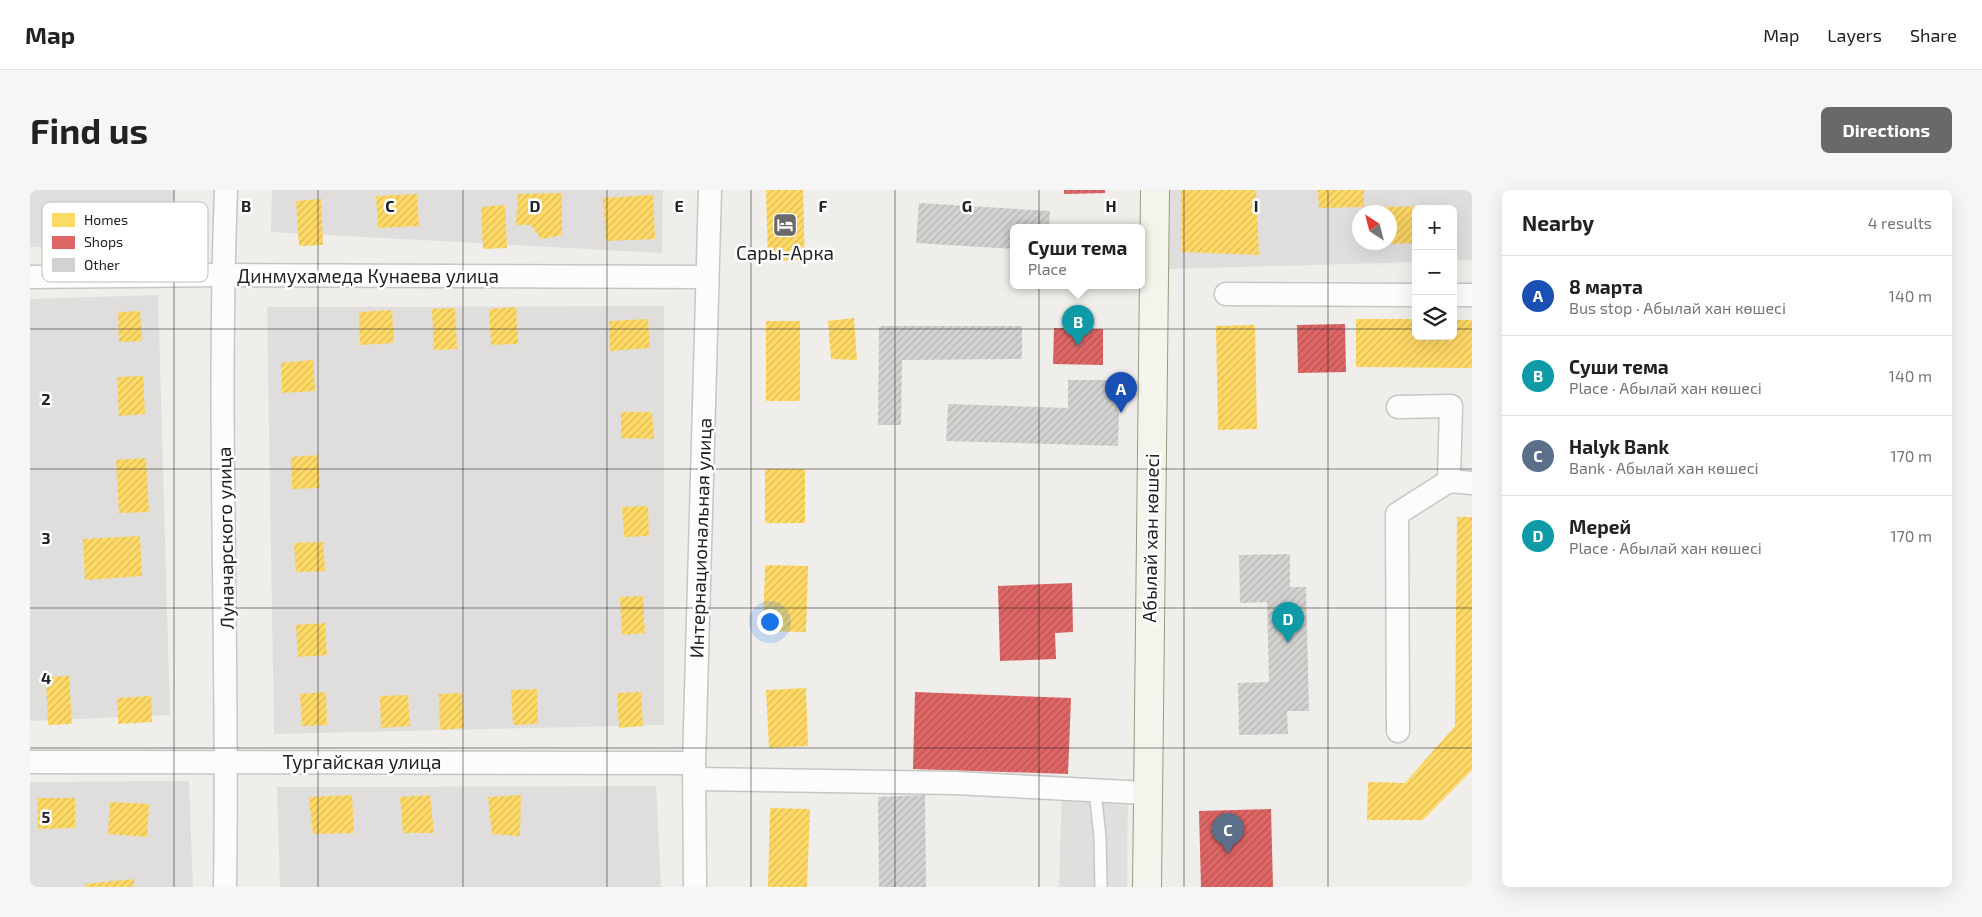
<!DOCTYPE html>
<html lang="en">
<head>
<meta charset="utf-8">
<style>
  body { margin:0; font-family:"Exo 2",sans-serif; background:#f6f6f6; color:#222 }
  .controls { position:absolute; right:15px; top:15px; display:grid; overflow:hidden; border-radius:8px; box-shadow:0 5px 20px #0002 }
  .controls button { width:45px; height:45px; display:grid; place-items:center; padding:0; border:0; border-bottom:1px solid #e0e0e0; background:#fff; color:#222; font:25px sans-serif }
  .compass { position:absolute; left:1322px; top:15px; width:45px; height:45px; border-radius:50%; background:#fff; box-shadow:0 5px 20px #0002; rotate:324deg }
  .you { position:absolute; left:739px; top:431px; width:18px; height:18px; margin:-12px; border:4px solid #fff; border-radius:50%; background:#1a73e8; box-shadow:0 0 0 8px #1a73e833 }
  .badge { display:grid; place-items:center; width:32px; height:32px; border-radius:50%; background:#6a6968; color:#fff; font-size:16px; font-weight:700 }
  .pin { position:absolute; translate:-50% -41px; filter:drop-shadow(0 1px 2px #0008) }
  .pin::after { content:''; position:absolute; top:26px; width:18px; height:15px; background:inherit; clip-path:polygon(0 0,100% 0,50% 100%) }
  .popup { position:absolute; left:980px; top:34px; width:135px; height:65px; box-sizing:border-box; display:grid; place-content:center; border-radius:8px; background:#fff; filter:drop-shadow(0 1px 4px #0005); font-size:16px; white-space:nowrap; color:#767676 }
  .popup b { font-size:19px; color:#222 }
  .popup::after { content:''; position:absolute; left:50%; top:100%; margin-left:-10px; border:10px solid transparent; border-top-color:#fff }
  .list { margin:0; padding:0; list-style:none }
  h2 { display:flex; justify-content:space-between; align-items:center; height:65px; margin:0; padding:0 20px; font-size:21px }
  h2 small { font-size:16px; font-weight:400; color:#767676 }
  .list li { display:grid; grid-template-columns:32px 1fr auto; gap:15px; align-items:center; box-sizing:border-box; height:80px; padding:0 20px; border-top:1px solid #e0e0e0 }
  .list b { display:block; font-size:19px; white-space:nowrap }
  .list p { margin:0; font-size:16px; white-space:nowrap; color:#767676 }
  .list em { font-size:16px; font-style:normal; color:#767676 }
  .icon { flex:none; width:28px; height:28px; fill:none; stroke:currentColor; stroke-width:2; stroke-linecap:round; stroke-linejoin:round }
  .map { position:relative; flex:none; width:1442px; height:697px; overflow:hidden; border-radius:8px }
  header { display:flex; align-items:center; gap:30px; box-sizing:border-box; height:70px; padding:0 25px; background:#fff; border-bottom:1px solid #e0e0e0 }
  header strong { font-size:24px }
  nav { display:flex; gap:28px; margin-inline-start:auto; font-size:18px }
  .intro { display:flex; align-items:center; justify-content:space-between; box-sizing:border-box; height:120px; padding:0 30px }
  h1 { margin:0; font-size:35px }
  .button { padding:12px 22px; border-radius:8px; background:#6a6968; color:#fff; font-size:18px; font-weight:700 }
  main { display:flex; gap:30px; padding:0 30px }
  aside { flex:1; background:#fff; border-radius:8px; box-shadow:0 5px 20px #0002 }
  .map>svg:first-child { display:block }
</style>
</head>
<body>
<header>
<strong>Map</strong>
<nav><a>Map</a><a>Layers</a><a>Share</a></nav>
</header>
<div class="intro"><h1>Find us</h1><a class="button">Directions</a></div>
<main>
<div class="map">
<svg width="1442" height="697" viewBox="0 0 1442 697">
  <defs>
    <pattern id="homes-hatch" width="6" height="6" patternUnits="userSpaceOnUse" patternTransform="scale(1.25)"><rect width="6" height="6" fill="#ffd966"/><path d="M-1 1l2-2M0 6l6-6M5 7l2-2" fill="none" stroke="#daba58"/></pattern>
    <pattern id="shops-hatch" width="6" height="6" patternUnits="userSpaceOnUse" patternTransform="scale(1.25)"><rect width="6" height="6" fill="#e06666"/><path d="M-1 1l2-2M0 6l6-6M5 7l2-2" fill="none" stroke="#b55454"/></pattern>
    <pattern id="building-hatch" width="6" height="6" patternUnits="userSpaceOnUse" patternTransform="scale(1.25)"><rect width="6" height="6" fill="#d4d2d0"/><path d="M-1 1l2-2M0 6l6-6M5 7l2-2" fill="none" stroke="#b6b4b2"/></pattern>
  </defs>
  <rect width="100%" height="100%" fill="#f0eeeb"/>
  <g fill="#dfdedc" fill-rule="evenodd">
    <path d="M0,0H145L143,57H0Z"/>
    <path d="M242,0H633L632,63L241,42Z"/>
    <path d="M1139,0H1442V70H1423V19H1386V72L1139,79ZM1330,22H1360V52H1330Z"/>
    <path d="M128,105L140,525L0,531V109Z"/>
    <path d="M634,116V535L244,544L237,117Z"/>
    <path d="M159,591L163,697H0V592Z"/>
    <path d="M626,596L631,697H250L247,597Z"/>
  </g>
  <path fill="#e0dfde" d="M1098,593L1097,697H1029L1032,595Z"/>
  <g fill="url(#homes-hatch)">
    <path d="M736,0H773L775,70L738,71Z"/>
    <path d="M1151,0H1226L1229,65L1152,62Z"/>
    <path d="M1288,0H1334V17L1289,18Z"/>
    <path d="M532,3V45L511,49L501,35H486L488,4Z"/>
    <path d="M387,4L389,36L348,38L346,6Z"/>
    <path d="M623,5L625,49L576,51L573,8Z"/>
    <path d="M291,9L293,55L269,56L266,11Z"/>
    <path d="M110,12L113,51L88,52L86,13Z"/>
    <path d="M475,15L477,58L453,59L451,17Z"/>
    <path d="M1398,16V19H1386V53L1360,54V22H1356V17Z"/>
    <path d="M486,117L488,154L461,155L459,119Z"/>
    <path d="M425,118L427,159L404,160L402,119Z"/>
    <path d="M362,120L364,153L330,155L329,122Z"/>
    <path d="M110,121L112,151L89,152L88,122Z"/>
    <path d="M824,128L827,170L801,169L798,131Z"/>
    <path d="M618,129L620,158L580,161L579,131Z"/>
    <path d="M1326,129H1386V146H1423V130H1442V178L1326,177Z"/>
    <rect x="736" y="131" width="34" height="80"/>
    <path d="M1225,135L1227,239L1188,240L1186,136Z"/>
    <path d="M283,170L285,201L252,203L251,173Z"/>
    <path d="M113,186L115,224L89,226L87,187Z"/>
    <path d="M591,222H622L624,249L591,248Z"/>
    <path d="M288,265L290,298L262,299L261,267Z"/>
    <path d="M116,268L119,322L89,323L86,270Z"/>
    <rect x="735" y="279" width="40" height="54"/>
    <path d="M618,316L619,346L594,347L592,317Z"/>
    <path d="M1427,327H1442V580L1393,630H1337L1338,592L1375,593L1425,536Z"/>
    <path d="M110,346L112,386L55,390L53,349Z"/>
    <path d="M293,352L295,381L266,382L264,353Z"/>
    <path d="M735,375L778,376L776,442L733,441Z"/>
    <path d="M613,406L615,443L592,445L590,407Z"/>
    <path d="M295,433L297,465L268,467L266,435Z"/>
    <path d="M39,486L42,534L18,535L16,487Z"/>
    <path d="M776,498L778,556L739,558L736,500Z"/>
    <path d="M507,499L508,534L483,535L481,500Z"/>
    <path d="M296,502L297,535L272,536L270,504Z"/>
    <path d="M611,502L613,536L589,538L587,503Z"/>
    <path d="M432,503L434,538L410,540L409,504Z"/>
    <path d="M378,505L380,536L351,538L350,506Z"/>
    <path d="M121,506L122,532L88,534L87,508Z"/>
    <path d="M322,605L324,643L283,644L279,607Z"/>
    <path d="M400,605L404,643H373L370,607Z"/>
    <path d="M491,605L490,646L462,644L458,607Z"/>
    <path d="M7,608H45V638L8,639Z"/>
    <path d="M80,612L119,614L117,647L78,644Z"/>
    <path d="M740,618L780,619L777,697H738Z"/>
    <path d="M104,689V697H56L55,694Z"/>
  </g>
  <g fill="url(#shops-hatch)">
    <path d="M1034,0H1075V3L1034,4Z"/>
    <path d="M1315,134L1316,182L1268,183L1267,135Z"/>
    <path d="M1024,138L1073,139V175L1023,174Z"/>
    <path d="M1042,393L1043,442L1025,443L1026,469L970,471L968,396Z"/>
    <path d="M885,502L1041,508L1038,584L883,579Z"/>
    <path d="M1241,619L1243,697H1171L1169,621Z"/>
  </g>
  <g fill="url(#building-hatch)">
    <path d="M889,13L1020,21L1019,37H984V59L886,53Z"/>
    <path d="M853,136H992V169L872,170L871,235H848L849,137Z"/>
    <path d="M1038,190H1087V220H1089L1088,256L916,251L918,214L1038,218Z"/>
    <path d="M1260,364V397H1276L1279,521H1257L1258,544L1209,545L1208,493L1239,492L1237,412L1210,413L1209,365Z"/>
    <path d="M895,605L896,697H849L848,607Z"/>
  </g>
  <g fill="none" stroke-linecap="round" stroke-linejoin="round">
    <defs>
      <path id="lane" d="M1065,601L1070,647L1071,697"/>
      <g id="street">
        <path d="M0,87L193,85L677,87"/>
        <path d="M1196,104L1386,105"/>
        <path d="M1423,105H1442"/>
        <path d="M1368,217L1421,216L1419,291L1442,293"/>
        <path d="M1368,541L1367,324L1419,291"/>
        <path d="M0,572L664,573"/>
        <path d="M665,589L926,593L1117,603"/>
        <path d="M195,697C199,465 187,232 196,0"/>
        <path d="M665,697L664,573L680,0"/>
      </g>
      <path id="secondary" d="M1117,697L1125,0"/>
    </defs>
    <use href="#lane" stroke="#c7c6c5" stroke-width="14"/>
    <use href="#street" stroke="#c7c6c5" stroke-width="25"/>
    <use href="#secondary" stroke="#9a9a82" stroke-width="30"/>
    <use href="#lane" stroke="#fdfcfc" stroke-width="11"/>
    <use href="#street" stroke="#fdfcfc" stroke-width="22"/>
    <use href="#secondary" stroke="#f4f4ed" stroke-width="28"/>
  </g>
  <path fill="none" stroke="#222" stroke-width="1" stroke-opacity="0.55" d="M144,0V697M288,0V697M433,0V697M577,0V697M721,0V697M865,0V697M1009,0V697M1154,0V697M1298,0V697M0,139H1386M1423,139H1442M0,279H1442M0,418H1442M0,558H1442"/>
  <defs>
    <symbol id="hotel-square" viewBox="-11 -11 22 22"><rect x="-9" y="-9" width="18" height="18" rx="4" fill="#6a6968" stroke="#fff"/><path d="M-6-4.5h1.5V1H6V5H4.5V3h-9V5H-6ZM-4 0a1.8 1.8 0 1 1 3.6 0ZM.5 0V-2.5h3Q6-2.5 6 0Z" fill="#fff"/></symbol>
  </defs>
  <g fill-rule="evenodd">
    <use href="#hotel-square" x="741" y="21" width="28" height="28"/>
  </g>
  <g text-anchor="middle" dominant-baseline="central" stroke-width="5" stroke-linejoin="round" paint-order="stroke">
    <g font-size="19" fill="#222" stroke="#fff">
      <text x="755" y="62">Сары-Арка</text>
    </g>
    <g font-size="19" fill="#222" stroke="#fff">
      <text x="338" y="85">Динмухамеда Кунаева улица</text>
      <text transform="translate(195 348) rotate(-91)">Луначарского улица</text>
      <text transform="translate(670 348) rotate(-88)">Интернациональная улица</text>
      <text transform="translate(1120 348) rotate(-89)">Абылай хан көшесі</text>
      <text x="332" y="571">Тургайская улица</text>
    </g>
  </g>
  <rect x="12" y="12" width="166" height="80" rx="8" fill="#fff" stroke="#bdbdbd" stroke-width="1"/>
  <rect x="22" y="23" width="23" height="14" fill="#ffd966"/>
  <rect x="22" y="46" width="23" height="13" fill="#e06666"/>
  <rect x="22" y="68" width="23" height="14" fill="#d4d2d0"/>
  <g font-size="14" fill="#222">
    <text x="54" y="35">Homes</text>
    <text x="54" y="57">Shops</text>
    <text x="54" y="80">Other</text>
  </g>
  <g font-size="16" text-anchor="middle" font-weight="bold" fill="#222" stroke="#fff" stroke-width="5" stroke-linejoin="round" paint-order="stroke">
    <text x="216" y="22">B</text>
    <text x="360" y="22">C</text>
    <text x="505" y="22">D</text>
    <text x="649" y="22">E</text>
    <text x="793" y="22">F</text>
    <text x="937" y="22">G</text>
    <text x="1081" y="22">H</text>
    <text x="1226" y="22">I</text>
    <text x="16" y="215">2</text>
    <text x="16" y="354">3</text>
    <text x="16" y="494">4</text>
    <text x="16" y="633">5</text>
  </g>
</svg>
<div class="controls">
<button>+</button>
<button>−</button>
<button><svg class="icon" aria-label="layers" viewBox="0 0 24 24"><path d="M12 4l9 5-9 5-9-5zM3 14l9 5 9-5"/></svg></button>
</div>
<svg class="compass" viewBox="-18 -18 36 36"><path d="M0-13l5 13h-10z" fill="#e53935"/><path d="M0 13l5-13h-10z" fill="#767676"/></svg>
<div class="you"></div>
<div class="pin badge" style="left:1091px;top:223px;background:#1a4fb4">A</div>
<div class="pin badge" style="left:1048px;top:156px;background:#0f9aa8">B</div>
<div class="popup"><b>Суши тема</b>Place</div>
<div class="pin badge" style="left:1198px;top:664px;background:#5c6f8a">C</div>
<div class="pin badge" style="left:1258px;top:453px;background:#0f9aa8">D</div>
</div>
<aside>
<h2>Nearby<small>4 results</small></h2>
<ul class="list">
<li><span class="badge" style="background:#1a4fb4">A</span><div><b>8 марта</b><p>Bus stop · Абылай хан көшесі</p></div><em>140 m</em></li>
<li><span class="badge" style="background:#0f9aa8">B</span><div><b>Суши тема</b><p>Place · Абылай хан көшесі</p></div><em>140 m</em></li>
<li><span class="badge" style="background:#5c6f8a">C</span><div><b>Halyk Bank</b><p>Bank · Абылай хан көшесі</p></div><em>170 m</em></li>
<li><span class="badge" style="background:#0f9aa8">D</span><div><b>Мерей</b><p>Place · Абылай хан көшесі</p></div><em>170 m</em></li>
</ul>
</aside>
</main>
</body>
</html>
